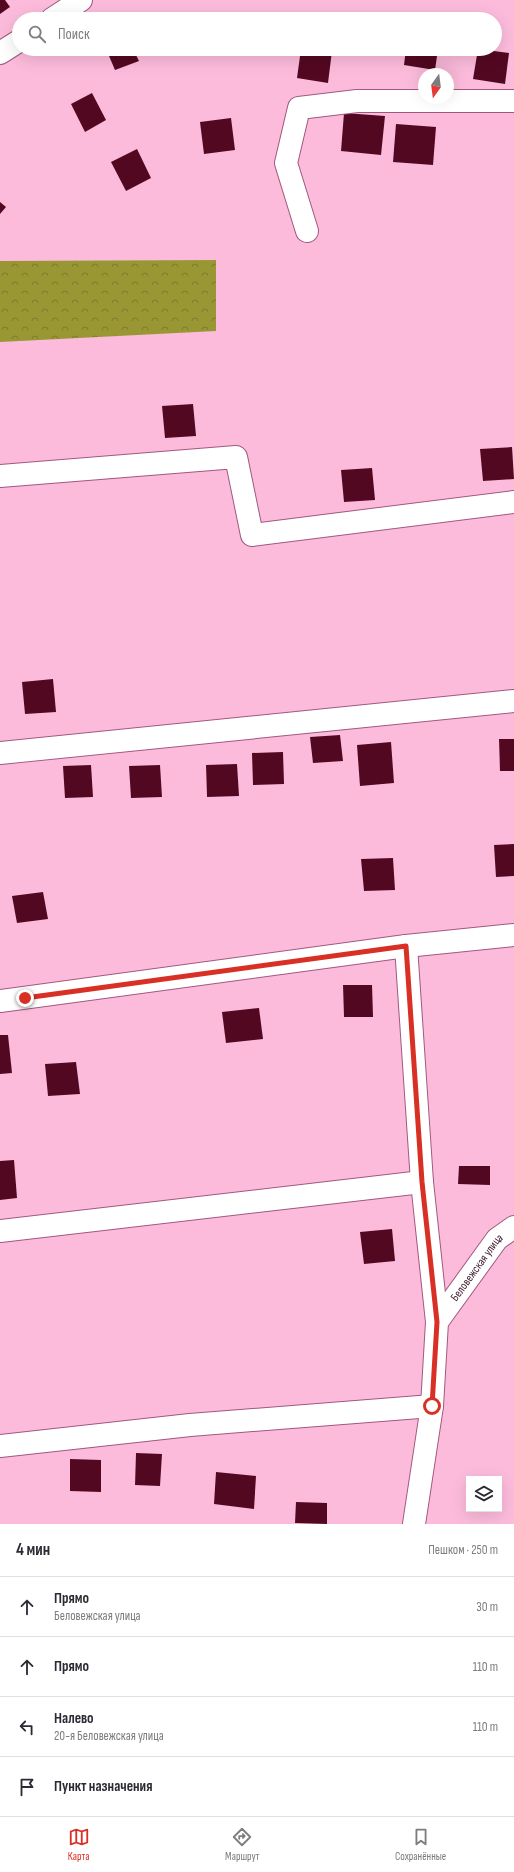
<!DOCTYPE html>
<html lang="ru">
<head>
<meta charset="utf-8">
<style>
  body { margin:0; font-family:"Sofia Sans Condensed",sans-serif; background:#f7f7f7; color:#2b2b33 }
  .controls { position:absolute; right:12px; bottom:12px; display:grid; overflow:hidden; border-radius:0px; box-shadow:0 4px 16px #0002 }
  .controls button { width:36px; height:36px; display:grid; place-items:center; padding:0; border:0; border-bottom:1px solid #e1e1e2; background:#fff; color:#2b2b33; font:20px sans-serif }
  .compass { position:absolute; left:418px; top:68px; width:36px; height:36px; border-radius:50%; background:#fff; box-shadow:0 4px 16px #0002; rotate:194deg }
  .stop { position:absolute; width:12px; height:12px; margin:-9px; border:3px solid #d93025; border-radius:50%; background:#fff }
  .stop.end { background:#d93025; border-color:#fff; box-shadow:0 1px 4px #0008 }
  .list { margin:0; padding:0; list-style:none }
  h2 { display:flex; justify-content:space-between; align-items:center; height:52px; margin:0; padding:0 16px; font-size:17px }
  h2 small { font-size:13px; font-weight:400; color:#7c7c81 }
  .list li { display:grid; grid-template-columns:26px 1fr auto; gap:12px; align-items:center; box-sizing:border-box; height:60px; padding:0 16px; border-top:1px solid #e1e1e2 }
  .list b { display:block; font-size:15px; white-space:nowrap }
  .list p { margin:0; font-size:13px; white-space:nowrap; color:#7c7c81 }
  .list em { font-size:13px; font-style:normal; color:#7c7c81 }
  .icon { flex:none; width:22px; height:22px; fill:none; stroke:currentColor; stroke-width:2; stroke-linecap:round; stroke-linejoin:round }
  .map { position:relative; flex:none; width:514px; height:1524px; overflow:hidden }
  .search { position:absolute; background:#fff; box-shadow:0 4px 16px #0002; left:12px; right:12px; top:12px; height:44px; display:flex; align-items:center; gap:10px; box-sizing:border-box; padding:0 14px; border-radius:22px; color:#7c7c81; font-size:15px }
  .sheet { height:292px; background:#fff }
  nav { display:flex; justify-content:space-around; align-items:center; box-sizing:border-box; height:56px; border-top:1px solid #e1e1e2; background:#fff; font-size:11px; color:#7c7c81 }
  nav a { display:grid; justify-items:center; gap:2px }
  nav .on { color:#d93025 }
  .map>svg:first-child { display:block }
</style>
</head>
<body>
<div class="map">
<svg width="514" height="1524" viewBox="0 0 514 1524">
  <defs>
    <pattern id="forest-crowns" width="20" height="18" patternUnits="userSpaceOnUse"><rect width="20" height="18" fill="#999733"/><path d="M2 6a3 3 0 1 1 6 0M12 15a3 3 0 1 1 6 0" fill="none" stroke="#7e7b2c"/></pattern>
  </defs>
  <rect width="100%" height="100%" fill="#fcbbdb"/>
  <path fill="url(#forest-crowns)" d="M216,260V331L0,342V261Z"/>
  <g fill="#530821">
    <path d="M0,0H5L10,7L0,14Z"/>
    <path d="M197,13L200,19H184Z"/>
    <path d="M106,49H133L139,61L115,70Z"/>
    <path d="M180,49H196L183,55Z"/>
    <path d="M301,49L332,51L328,83L297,78Z"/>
    <path d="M406,49H438L435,70L404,65Z"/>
    <path d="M478,49L509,53L505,84L473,79Z"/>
    <path d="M92,93L106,120L85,132L71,104Z"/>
    <path d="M344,113L385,116L381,155L341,151Z"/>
    <path d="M231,118L235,150L204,154L200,122Z"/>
    <path d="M396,124L436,127L433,165L393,162Z"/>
    <path d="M137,149L151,178L126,191L111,162Z"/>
    <path d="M0,202L6,207L0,214Z"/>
    <path d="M193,404L196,436L165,438L162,406Z"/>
    <path d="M512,447L514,479L483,481L480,449Z"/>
    <path d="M372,468L375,500L344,502L341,470Z"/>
    <path d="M53,679L56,712L25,714L22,682Z"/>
    <path d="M340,735L343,761L313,763L310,737Z"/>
    <path d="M499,739H514V771H500Z"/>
    <path d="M391,742L394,783L360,786L357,745Z"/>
    <path d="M283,752L284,784L253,785L252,753Z"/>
    <path d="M237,764L239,796L207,797L206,765Z"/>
    <path d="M91,765L93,797L65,798L63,766Z"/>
    <path d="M160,765L162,797L131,798L129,766Z"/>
    <path d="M514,844V876L496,877L494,845Z"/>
    <path d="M393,858L395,890L364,891L361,859Z"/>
    <path d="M43,892L48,919L17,923L12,896Z"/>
    <path d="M343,985H372L373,1017H344Z"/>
    <path d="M259,1008L263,1039L226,1043L222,1012Z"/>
    <path d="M0,1035H8L12,1073L0,1074Z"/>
    <path d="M76,1062L80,1094L48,1096L45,1064Z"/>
    <path d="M14,1160L17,1198L0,1200V1161Z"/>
    <path d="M459,1166H490V1185L458,1184Z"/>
    <path d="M392,1229L395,1261L364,1264L360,1232Z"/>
    <path d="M136,1453L162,1454L160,1486L135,1485Z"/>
    <path d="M70,1459L101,1460V1492L70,1491Z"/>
    <path d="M216,1472L256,1476L254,1509L214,1504Z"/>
    <path d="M296,1502L327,1503V1524L295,1523Z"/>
  </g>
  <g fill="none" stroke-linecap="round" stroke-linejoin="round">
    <defs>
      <g id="minor">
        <path d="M52,19L81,0"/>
        <path d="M0,53L19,41"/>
        <path d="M307,231L286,163L299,108L357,101H514"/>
        <path d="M0,476L236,457L252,535L514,502"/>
        <path d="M0,753L514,701"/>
        <path d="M406,946L422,1182L437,1322"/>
        <path d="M0,1001L406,946L514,935"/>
        <path d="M0,1231L422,1182"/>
        <path d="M0,1446L190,1425L432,1406"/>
        <path id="s1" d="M414,1524L432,1406L437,1322L497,1239L514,1227"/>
      </g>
    </defs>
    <use href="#minor" stroke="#a1587f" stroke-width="24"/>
    <use href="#minor" stroke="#fff" stroke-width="22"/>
  </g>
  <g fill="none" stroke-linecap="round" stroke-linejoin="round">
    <path stroke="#d93025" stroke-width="5" d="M25,998L406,946L422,1182L437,1322L432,1406"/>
  </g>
  <g text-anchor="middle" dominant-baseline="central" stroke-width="4" stroke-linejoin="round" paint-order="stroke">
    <g font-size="12" fill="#442535" stroke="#feecf4">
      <text stroke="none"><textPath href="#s1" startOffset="271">Беловежская улица</textPath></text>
    </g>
  </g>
</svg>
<div class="controls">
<button><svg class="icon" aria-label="layers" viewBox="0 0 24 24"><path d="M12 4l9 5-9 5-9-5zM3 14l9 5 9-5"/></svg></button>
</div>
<svg class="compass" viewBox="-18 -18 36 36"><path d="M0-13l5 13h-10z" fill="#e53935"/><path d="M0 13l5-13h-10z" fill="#7c7c81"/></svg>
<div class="stop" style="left:432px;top:1406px"></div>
<div class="stop end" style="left:25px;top:998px"></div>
<div class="search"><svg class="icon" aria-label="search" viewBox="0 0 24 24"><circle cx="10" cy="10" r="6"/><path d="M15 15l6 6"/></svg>Поиск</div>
</div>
<section class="sheet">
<h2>4 мин<small>Пешком · 250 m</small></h2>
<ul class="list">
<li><svg class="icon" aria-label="ahead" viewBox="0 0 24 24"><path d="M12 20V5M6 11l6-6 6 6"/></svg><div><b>Прямо</b><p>Беловежская улица</p></div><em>30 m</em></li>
<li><svg class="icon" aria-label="ahead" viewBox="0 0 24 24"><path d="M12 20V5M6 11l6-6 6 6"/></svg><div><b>Прямо</b></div><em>110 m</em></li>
<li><svg class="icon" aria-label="left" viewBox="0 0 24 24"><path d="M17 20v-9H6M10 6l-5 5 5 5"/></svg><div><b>Налево</b><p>20-я Беловежская улица</p></div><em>110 m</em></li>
<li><svg class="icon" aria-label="arrive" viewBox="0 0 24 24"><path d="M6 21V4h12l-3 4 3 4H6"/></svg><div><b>Пункт назначения</b></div></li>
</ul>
</section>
<nav>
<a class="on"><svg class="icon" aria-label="map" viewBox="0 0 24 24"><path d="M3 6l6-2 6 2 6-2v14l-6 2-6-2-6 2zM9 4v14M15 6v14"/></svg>Карта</a>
<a><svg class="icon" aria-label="directions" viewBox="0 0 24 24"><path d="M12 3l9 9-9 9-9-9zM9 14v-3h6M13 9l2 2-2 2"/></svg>Маршрут</a>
<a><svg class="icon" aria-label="saved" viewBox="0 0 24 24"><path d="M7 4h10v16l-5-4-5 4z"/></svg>Сохранённые</a>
</nav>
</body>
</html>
